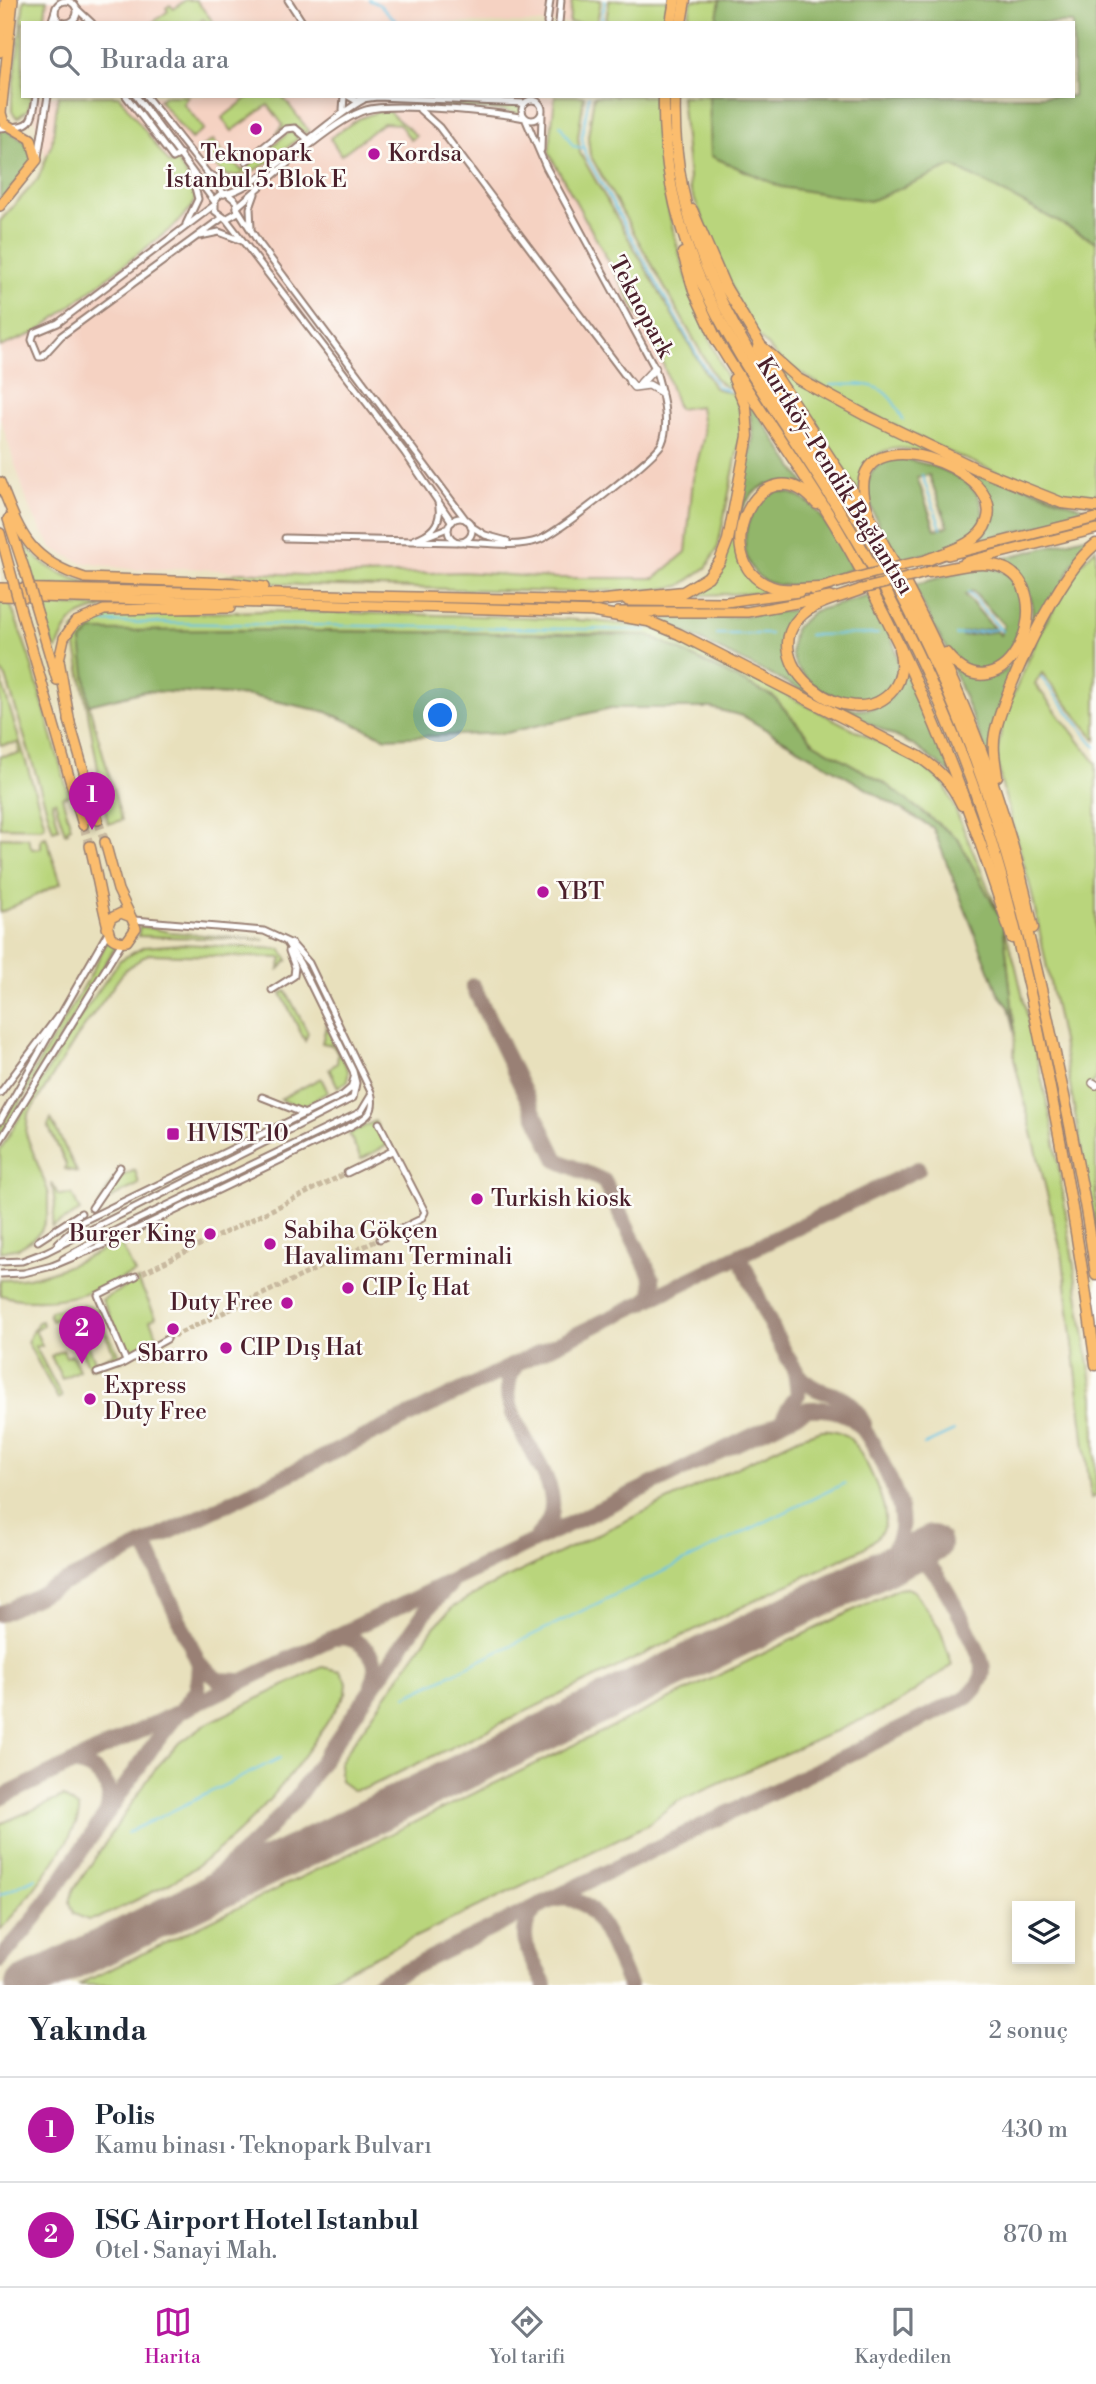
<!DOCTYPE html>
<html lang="tr">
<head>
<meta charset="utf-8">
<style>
  body { margin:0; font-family:"Libre Bodoni",serif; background:#f2f2f3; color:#1f2937 }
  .controls { position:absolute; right:21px; bottom:21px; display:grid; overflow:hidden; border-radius:0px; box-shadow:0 4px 10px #0003 }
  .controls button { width:63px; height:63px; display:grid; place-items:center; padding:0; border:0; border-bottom:2px solid #e0e1e3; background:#fff; color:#1f2937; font:35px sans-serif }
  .you { position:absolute; left:441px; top:716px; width:24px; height:24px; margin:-18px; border:5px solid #fff; border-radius:50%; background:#1a73e8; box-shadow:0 0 0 10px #1a73e833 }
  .badge { display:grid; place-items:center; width:46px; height:46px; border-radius:50%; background:#b5179e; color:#fff; font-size:23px; font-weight:700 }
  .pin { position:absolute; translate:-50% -58px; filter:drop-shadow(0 2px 4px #0008) }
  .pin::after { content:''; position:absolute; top:37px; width:24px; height:21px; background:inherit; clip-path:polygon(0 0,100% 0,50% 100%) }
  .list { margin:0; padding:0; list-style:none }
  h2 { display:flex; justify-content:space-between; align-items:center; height:91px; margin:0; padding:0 28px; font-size:30px }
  h2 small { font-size:23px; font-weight:400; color:#747a83 }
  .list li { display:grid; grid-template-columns:46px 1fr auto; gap:21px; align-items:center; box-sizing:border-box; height:105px; padding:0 28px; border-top:2px solid #e0e1e3 }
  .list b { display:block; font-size:26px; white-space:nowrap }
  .list p { margin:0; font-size:23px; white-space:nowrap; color:#747a83 }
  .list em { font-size:23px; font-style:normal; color:#747a83 }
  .icon { flex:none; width:38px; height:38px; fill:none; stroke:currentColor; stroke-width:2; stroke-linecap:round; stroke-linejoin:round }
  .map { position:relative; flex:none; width:1096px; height:1985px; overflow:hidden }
  .search { position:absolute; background:#fff; box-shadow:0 4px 10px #0003; left:21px; right:21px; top:21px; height:77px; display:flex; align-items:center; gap:18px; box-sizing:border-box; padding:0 24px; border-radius:0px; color:#747a83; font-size:26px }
  .sheet { height:301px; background:#fff }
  nav { display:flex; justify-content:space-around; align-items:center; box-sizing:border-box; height:98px; border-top:2px solid #e0e1e3; background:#fff; font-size:19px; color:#747a83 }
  nav a { display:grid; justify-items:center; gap:4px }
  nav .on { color:#b5179e }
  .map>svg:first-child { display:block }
</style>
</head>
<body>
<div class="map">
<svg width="1096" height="1985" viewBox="0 0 1096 1985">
  <rect width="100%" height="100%" fill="#fdfcf7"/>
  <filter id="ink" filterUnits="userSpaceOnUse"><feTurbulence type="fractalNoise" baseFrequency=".0143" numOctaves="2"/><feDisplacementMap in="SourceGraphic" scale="14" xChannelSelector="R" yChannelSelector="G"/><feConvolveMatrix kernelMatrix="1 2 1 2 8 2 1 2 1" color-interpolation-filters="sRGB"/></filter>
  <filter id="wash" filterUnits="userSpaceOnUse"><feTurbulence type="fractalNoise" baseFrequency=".00686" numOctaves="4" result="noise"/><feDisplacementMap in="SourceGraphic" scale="28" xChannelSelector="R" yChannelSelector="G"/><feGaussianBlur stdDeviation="1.57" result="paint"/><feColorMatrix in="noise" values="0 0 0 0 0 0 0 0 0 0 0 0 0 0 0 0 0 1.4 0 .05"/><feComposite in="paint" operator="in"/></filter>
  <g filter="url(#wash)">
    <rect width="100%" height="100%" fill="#e8e0bc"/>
    <path fill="#f5d2c2" d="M24,0H572L569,23H23V96H555L549,131V153L660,355L678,409L700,406L704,435L693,479L686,552L655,578H554L496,572L301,576L187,568L136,570L80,562L52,548L30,510L0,418V221L38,179L47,161L30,103L21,117H15L12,111Z"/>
    <g fill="#b9d57b" stroke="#827a53" stroke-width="2">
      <path d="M24,0H47L44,23H23V96H32L28,110L17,118L12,111V97Z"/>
      <path d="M185,0H196L214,23H207L203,19L198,23H152L168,11L166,8L170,5L174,9Z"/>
      <path d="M572,0H601L597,23H569Z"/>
      <path d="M609,0H668L664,23H606Z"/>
      <path d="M692,0H1096V504L1056,497L944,450L862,410L781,361L758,336L738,302L690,189L681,96H1073V23H687Z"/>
      <path d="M58,96H119L170,164L176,160L187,176L195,198L192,207L173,227L37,332L0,347V221L38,179L52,143Z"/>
      <path d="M165,96H189L183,103L204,129L191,139L159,100Z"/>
      <path d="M250,96H282L309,131L306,134C295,124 289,124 276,134L283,125L268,105L232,131L222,118Z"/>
      <path d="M555,96H584L578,137L580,153L714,388L735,394L743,424L718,547L707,567L680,586L660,589L568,592L301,585L219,579L240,572L324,576L463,572L554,578H655L686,552L693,479L704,435L700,406L678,409L660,355L549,153Z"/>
      <path d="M594,96H655C658,206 686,289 731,387H726L716,379L590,155L588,137Z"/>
      <path d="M446,104H522L521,115L505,111L446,108Z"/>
      <path d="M379,111L390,112C397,121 408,126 416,136L411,140L399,124L383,123L341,155L330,138L358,119Z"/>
      <path d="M289,132L294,133L298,139C276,156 256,177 227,176L197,150L213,140L232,165L235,163L242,171Z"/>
      <path d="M771,360L944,457C936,458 927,453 918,451C883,441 861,459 859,494Z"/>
      <path d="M738,512H741L737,533L748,576L774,592L683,596C722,580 725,549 738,512Z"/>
      <path d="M27,546C43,569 66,577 93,584L36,586L24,547Z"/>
      <path d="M1096,548V740L1042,673L1035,684L1096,763V1080L1090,1085L1096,1094V1234L1065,1056L1031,890L1001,782L997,755L1003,718L1041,631L1078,567Z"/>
      <path d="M0,602L10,603L29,656L69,795L62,797L71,827L67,829L68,832L65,833L55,801L52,802L59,828L53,830L6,677L0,671Z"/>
      <path d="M41,605L107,607C75,613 68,619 57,649L53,646Z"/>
      <path d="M264,611L523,617L595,621L654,628L920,763L945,785L1003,923L1016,967L1052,1124L1094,1397L1096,1496L1091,1498L1063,1259L1014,1059L1015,1032L1003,923L958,839L884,783L814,743L774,697L649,635L238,630L89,705L122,820L108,824L73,630L88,620L104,616Z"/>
      <path d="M0,676L45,825L41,828L0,827V756L19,754L18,743L0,745Z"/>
      <path d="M0,837L28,838L32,849L41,848V839L46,837L61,883L0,913Z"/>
      <path d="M140,926L169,932L265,940L138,936Z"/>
      <path d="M107,941L116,946L0,1136V1127L89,978Z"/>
      <path d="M182,944L281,949L288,960L279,969L282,958L148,954L125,970L77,1037L28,1115L26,1134L48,1191V1213L41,1231L30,1241L19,1248L0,1252V1150L78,1020L120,960L144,947Z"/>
      <path d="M286,991L308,1033L305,1041L281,993Z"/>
      <path d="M326,1026L348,1070V1081L338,1087L329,1069L337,1063L338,1053L332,1045L322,1043Z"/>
      <path d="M321,1078L328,1092L300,1108L280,1099Z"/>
      <path d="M51,1119L77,1172L65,1169L66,1164L48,1126Z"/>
      <path d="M375,1121L386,1146L361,1159L349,1134Z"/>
      <path d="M135,1170L139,1184L100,1204L112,1181Z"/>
      <path d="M52,1183L58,1195L72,1194L80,1211L52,1227L55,1205Z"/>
      <path d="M120,1242L135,1273C89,1294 50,1309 0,1295V1280C43,1282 82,1259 120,1242Z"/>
      <path d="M138,1280L156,1317L150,1321L158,1337L130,1356L102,1300Z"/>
      <path d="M83,1305L96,1309L122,1361L119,1362L116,1357L99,1366L97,1362L114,1353L94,1311L75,1320L77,1324L67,1328L61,1317L52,1321L49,1315L50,1311L78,1306L79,1309Z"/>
      <path d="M42,1321L43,1325L35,1330L42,1346H35L62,1397L58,1399L27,1342L38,1322Z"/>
      <path d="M79,1328L98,1366L91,1369L71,1333Z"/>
      <path d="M63,1350L66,1357L72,1355L79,1370L62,1379L51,1356Z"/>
      <path d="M822,1430C832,1429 840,1431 848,1437C863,1450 890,1507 884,1526C880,1537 871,1543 862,1549L367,1788L352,1790L341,1782L339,1763L434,1627L453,1607L486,1588L800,1437Z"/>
      <path d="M907,1588L914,1591L940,1629L952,1665L895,1705L676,1802L647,1825L316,1985H78L897,1589Z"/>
      <path d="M322,1667L340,1671L347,1683L346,1693C300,1767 249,1837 172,1882C148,1895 123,1906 99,1918L88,1920L74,1914L70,1902L73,1891L155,1769L177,1745L204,1725Z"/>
      <path d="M63,1797L79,1808C83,1832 18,1910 0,1930V1824Z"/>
    </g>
    <g fill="#92b66b" stroke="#6e6a4b" stroke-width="2" fill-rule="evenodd">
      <path d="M720,0H1096V242L953,166L870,201L781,187L711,156L709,96H1073V23H716Z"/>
      <path d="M0,127L24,140L32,157L31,163L0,202Z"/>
      <path d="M748,399L808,489C778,477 754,482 741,512H738L753,437Z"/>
      <path d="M944,457L1089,510L1088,514L977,542C1015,501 979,477 942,459Z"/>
      <path d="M898,458C928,463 982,476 983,513C983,521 979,532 972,537C954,552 920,554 898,559C881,529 839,469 898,458ZM929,475L948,526L947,527L935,529L917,477Z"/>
      <path d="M777,491C818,492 834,538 853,569C829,577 803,588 778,585C730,578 738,503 777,491Z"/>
      <path d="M1096,534V539L1073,563L998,711L990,762L951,664C1014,724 1074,580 993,561Z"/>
      <path d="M974,568C981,568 989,568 996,569C1053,583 1006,707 957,659C937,641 926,608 913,585ZM972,591L1004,625L1000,635L997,631L962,636V633L994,628L965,595Z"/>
      <path d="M869,596C878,615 895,638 898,660C904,725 806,703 792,656C790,649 793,636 794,629L814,611Z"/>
      <path d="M803,609C749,660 816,687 855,710C891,709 896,695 905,664L952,774L913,745L653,617L712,619Z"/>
      <path d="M238,630L649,635L774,697L814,743L884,783L958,839L1003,923L1015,1032L1009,1007L999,995L933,828L743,716L711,708H611L506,733L386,738L327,712L251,696L145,691L89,705L81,642L91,631Z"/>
    </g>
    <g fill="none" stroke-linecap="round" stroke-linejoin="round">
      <g stroke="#68c4e6" stroke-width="2">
        <path d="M369,0L380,5L398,23"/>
        <path d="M601,23L605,0"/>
        <path d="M589,96L582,137L585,154L701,362L717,386L728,391"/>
        <path d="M560,125L573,146L582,148"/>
        <path d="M830,385C869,384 886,380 903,420"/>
        <path d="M922,475L941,528"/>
        <path d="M968,592L1002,631"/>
        <path d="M92,622L647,630"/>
        <path d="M716,634H770"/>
        <path d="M809,635L878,634"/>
        <path d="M956,635L997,629"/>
        <path d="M1041,677L1096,747"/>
        <path d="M924,1445L954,1431"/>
        <path d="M407,1696L845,1483"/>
        <path d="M127,1833L280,1758"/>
        <path d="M0,1895L36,1878"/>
      </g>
      <g stroke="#998074" stroke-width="16">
        <path d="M473,986L557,1160L604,1181L652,1278L653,1292L644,1303"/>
        <path d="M740,1257C754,1286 782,1357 802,1378C825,1403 842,1381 864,1424"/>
        <path d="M517,1364C476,1418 591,1486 538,1535"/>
        <path d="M784,1416L798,1394L795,1371"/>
        <path d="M0,1614L918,1169"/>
        <path d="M336,1638C360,1634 384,1660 372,1684"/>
        <path d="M199,1664L219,1680L239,1681"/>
        <path d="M72,1763C98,1766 115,1785 107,1812"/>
        <path d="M0,1798L808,1409C854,1406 866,1428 883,1465C905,1511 915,1540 869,1575"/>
        <path d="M112,1942C193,1898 237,1867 297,1797L427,1609L449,1586"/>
        <path d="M0,1960L35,1918L155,1743L197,1690L199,1664L145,1544"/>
        <path d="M375,1985L967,1697C975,1689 983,1681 983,1670C984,1655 942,1580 931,1568C922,1559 913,1557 901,1559"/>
        <path d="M545,1985C538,1970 525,1952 525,1935C525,1903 565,1887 588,1908C605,1923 619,1964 629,1985"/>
      </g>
      <path stroke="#998074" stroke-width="38" d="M24,1985L932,1544"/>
    </g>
  </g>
  <g filter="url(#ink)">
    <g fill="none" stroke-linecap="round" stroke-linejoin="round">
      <g stroke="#c8b99f" stroke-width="5" stroke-dasharray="5 2.5" stroke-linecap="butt">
        <path d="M136,1276L347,1173"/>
        <path d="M167,1339L380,1239"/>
      </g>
      <g stroke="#c8b99f" stroke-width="9" stroke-dasharray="9 4.5" stroke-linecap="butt">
        <path d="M98,820L105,842"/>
        <path d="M83,825L90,846"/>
      </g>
      <defs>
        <g id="minor">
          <path d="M288,0L303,23"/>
          <circle cx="66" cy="12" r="11"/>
          <path d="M76,8L92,23"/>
          <path d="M51,23L55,11"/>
          <path d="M547,23L550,0"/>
          <path d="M559,23L561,0"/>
          <path d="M126,96L173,158L181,154"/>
          <path d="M136,96L214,201"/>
          <path d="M146,96L224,194"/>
          <path d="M348,96L355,100L377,97L525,103"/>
          <circle cx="532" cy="110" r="10"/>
          <path d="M488,101L505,96"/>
          <path d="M343,110L344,96"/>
          <path d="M420,110L439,127L630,382"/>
          <path d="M0,128C29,125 32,128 36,96"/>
          <path d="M541,150L542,114"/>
          <path d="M38,157L48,96"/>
          <path d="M246,161L286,129L295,128L309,140"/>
          <path d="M211,175L225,182L248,181"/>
          <path d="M229,195L236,201L238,212L226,219L215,211V199L221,194C252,195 329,117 363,100"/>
          <path d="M213,206L58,323L34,333L32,340L39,357H42L61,336L222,218"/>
          <path d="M238,206C266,182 334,119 366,110C392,102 496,112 525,118L546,167L655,368C661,388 671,423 662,443C656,457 556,534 539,540C517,548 487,543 464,542"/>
          <path d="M237,208L259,243L466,520"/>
          <path d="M226,219L405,453L452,522"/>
          <path d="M186,224L198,199L191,172"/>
          <path d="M251,228L250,208L255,194"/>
          <path d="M200,236L219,232L240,240"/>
          <circle cx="460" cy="530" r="12"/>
          <path d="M471,526L485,535L507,541"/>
          <path d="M285,538L456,542"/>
          <path d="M422,538L448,528"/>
          <path d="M415,539C433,533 443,521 438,502"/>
          <path d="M272,990L294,976L295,967L289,951"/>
          <path d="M0,1093L58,1016"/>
          <path d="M262,1097L305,1114"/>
          <path d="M0,1121L108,932"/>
          <path d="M379,1123L425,1212L421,1219L380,1239"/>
          <path d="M0,1141L122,942"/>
          <path d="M347,1173L392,1151"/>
          <path d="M92,1208L120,1167"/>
          <path d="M38,1241L81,1213"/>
          <path d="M58,1243L81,1222L343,1095L351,1088L354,1078"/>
          <path d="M63,1259L100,1238L361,1112L370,1097"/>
          <path d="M0,1262L22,1261L46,1252L353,1098L356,1083L353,1071L300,963L287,943"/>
          <path d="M52,1266L112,1241L347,1128C365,1119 377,1114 371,1092L309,963L292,944L264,931L134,920"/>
          <path d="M126,1361L98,1295L136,1276"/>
          <path d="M97,1373L120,1365L167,1339"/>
        </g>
        <g id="tertiary">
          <path d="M630,382L634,387L649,385L661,392"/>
          <path d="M641,383L655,368"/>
          <path d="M1093,1083L1096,1085"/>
        </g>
        <g id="trunk">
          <path d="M0,52L6,0"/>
          <path d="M0,206L37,160L31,139L4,123L1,113L13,0"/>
          <path d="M0,482C20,533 28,560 85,578L233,583L264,587"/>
          <path d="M8,519L24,568"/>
          <path d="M0,533L10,570"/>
          <path d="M948,555L1096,518"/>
          <path d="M965,562L1096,529"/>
          <path d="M904,565L931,559"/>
          <path d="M911,577L935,570"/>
          <path d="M0,588L600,601"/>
          <path d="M813,590L855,578"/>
          <path d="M0,596L600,612"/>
          <path d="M628,601L726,602L799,592"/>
          <path d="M618,612H747L830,597"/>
          <path d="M38,615L57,680"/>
          <path d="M23,618L83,825"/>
          <path d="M69,720L98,820"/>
          <path d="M70,723L59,660L64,638L75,622L104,610L230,608"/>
          <path d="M105,842L118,890L130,915"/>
          <path d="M90,846C94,860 107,932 111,937C116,942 121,942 127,941L136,928L131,917L121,913L111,918L107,928"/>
        </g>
        <g id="motorway">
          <path d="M671,23L675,0"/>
          <path d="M681,23L685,0"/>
          <path d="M664,96C660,275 757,373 842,515C885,585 922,658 953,734C991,825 1014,920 1035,1015C1060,1131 1080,1247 1096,1365"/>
          <path d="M675,96C668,279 785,397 872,542C900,589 925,641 947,690C1000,811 1032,940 1058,1068C1073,1137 1087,1206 1096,1275"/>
          <path d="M692,210L726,289"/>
          <path d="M683,253L694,291L718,343"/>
          <path d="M724,285L761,346L798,379L865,415L977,469L1062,503L1096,507"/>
          <path d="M716,339C753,402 796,460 834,523C912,654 966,793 1012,938"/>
          <path d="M758,349L865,511"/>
          <path d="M817,504C761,438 704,560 770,586C784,592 803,588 819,588"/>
          <path d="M927,560C947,552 980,544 987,521C1006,467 851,415 864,496C869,524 889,552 902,577C964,695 1005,798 1033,928"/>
          <path d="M929,572C950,569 978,560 998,566C1066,586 1005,728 946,653"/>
          <path d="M862,589C844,597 817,601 803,614C750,661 852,740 893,690C902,679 903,663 899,649"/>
          <path d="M595,601L683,592L708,577L720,561L728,540L748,436L746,407L734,379"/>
          <path d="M595,612L648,621L679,634L918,756C939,770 951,782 962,805"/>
          <path d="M997,776C995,761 992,748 995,733C1004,690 1061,569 1096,544"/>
        </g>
      </defs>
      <use href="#minor" stroke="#998074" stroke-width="9"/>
      <use href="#tertiary" stroke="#998074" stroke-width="10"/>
      <use href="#trunk" stroke="#998074" stroke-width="12"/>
      <use href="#motorway" stroke="#998074" stroke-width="13"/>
      <use href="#minor" stroke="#fff" stroke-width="5"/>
      <use href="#tertiary" stroke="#fff" stroke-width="7"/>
      <use href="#trunk" stroke="#fbbd6e" stroke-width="9"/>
      <use href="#motorway" stroke="#fbbd6e" stroke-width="10"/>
      <defs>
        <path id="minor-bridge" d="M0,1274L24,1273L52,1266"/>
        <g id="trunk-bridge">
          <path d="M24,568L38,615"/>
          <path d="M10,570L23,618"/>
          <path d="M855,578L904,565"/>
          <path d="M862,589L911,577"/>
        </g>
      </defs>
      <use href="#minor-bridge" stroke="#998074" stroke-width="9" stroke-linecap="butt"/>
      <use href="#trunk-bridge" stroke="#998074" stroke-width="12" stroke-linecap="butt"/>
      <use href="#minor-bridge" stroke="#fff" stroke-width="5"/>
      <use href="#trunk-bridge" stroke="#fbbd6e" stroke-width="9"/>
    </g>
  </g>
  <g fill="#b5179e" stroke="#fdfcf7" stroke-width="2.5">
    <circle cx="256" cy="129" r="7"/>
    <circle cx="374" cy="154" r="7"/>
    <circle cx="543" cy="892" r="7"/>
    <rect x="166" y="1127" width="14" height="14" rx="3.5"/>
    <circle cx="477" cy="1199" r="7"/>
    <circle cx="210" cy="1234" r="7"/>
    <circle cx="270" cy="1244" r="7"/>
    <circle cx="348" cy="1288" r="7"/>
    <circle cx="287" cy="1303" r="7"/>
    <circle cx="173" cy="1329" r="7"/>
    <circle cx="226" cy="1348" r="7"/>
    <circle cx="90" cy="1399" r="7"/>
  </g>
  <g text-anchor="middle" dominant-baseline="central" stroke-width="5" stroke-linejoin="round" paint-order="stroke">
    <g font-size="23" fill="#4a1f2b" stroke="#fdfcf7" text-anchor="start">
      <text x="256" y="154" text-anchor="middle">Teknopark<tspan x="256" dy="26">İstanbul 5. Blok E</tspan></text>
      <text x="388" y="154">Kordsa</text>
      <text x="557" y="892">YBT</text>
      <text x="187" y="1134">HVIST 10</text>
      <text x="491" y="1199">Turkish kiosk</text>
      <text x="284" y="1231">Sabiha Gökçen<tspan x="284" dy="26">Havalimanı Terminali</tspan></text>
      <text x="196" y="1234" text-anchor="end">Burger King</text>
      <text x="362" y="1288">CIP İç Hat</text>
      <text x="273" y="1303" text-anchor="end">Duty Free</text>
      <text x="240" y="1348">CIP Dış Hat</text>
      <text x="173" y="1354" text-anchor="middle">Sbarro</text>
      <text x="104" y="1386">Express<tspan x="104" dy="26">Duty Free</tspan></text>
    </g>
    <g font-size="23" fill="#4a1f2b" stroke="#fdfcf7">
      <text transform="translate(641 307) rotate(62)">Teknopark</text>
      <text transform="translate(835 476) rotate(58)">Kurtköy-Pendik Bağlantısı</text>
    </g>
  </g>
</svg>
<div class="controls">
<button><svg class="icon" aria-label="layers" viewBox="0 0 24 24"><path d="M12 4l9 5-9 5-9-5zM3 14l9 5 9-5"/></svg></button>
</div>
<div class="you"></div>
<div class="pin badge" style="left:92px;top:830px">1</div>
<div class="pin badge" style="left:82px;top:1364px">2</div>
<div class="search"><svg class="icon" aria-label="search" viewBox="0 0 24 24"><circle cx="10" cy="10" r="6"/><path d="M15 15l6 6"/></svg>Burada ara</div>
</div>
<section class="sheet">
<h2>Yakında<small>2 sonuç</small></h2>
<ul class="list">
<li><span class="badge">1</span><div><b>Polis</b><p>Kamu binası · Teknopark Bulvarı</p></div><em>430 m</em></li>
<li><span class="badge">2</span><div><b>ISG Airport Hotel Istanbul</b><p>Otel · Sanayi Mah.</p></div><em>870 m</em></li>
</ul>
</section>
<nav>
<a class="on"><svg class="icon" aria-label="map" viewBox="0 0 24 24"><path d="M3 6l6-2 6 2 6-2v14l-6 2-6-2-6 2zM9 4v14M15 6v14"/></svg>Harita</a>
<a><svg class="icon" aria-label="directions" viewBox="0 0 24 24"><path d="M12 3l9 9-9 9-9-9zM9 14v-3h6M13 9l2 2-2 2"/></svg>Yol tarifi</a>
<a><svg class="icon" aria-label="saved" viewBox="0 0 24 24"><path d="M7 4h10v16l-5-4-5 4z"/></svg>Kaydedilen</a>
</nav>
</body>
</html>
